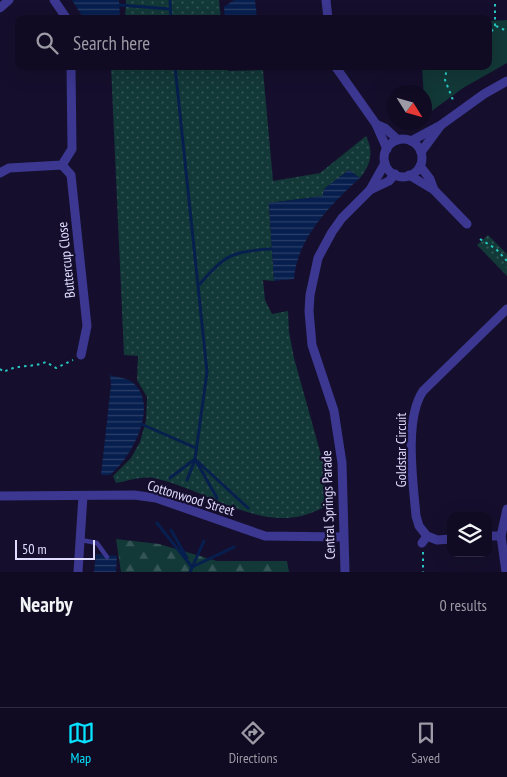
<!DOCTYPE html>
<html lang="en">
<head>
<meta charset="utf-8">
<style>
  body { margin:0; font-family:"PT Sans Narrow",sans-serif; background:#1e192f; color:#f1f3f6 }
  .controls { position:absolute; right:15px; bottom:15px; display:grid; overflow:hidden; border-radius:10px; box-shadow:0 5px 20px #0002 }
  .controls button { width:45px; height:45px; display:grid; place-items:center; padding:0; border:0; border-bottom:1px solid #302b40; background:#100b22; color:#f1f3f6; font:25px sans-serif }
  .compass { position:absolute; left:387px; top:85px; width:45px; height:45px; border-radius:50%; background:#100b22; box-shadow:0 5px 20px #0002; rotate:127deg }
  .scale { position:absolute; left:15px; bottom:12px; width:80px; box-sizing:border-box; padding-left:5px; border:2px solid #e0dcff; border-top:0; font-size:14px; line-height:18px; white-space:nowrap; color:#e0dcff; -webkit-text-stroke:4px #150f2d; paint-order:stroke }
  .list { margin:0; padding:0; list-style:none }
  h2 { display:flex; justify-content:space-between; align-items:center; height:65px; margin:0; padding:0 20px; font-size:21px }
  h2 small { font-size:16px; font-weight:400; color:#9c9ba5 }
  .icon { flex:none; width:28px; height:28px; fill:none; stroke:currentColor; stroke-width:2; stroke-linecap:round; stroke-linejoin:round }
  .map { position:relative; flex:none; width:507px; height:572px; overflow:hidden }
  .search { position:absolute; background:#100b22; box-shadow:0 5px 20px #0002; left:15px; right:15px; top:15px; height:55px; display:flex; align-items:center; gap:12px; box-sizing:border-box; padding:0 18px; border-radius:10px; color:#9c9ba5; font-size:19px }
  .sheet { height:135px; background:#100b22 }
  nav { display:flex; justify-content:space-around; align-items:center; box-sizing:border-box; height:70px; border-top:1px solid #302b40; background:#100b22; font-size:14px; color:#9c9ba5 }
  nav a { display:grid; justify-items:center; gap:2px }
  nav .on { color:#08e1ff }
  .map>svg:first-child { display:block }
</style>
</head>
<body>
<div class="map">
<svg width="507" height="572" viewBox="0 0 507 572">
  <defs>
    <pattern id="grass-dots" width="8" height="8" patternUnits="userSpaceOnUse" patternTransform="scale(1.25)"><rect width="8" height="8" fill="#123837"/><path d="M2 2h.1M6 6h.1" fill="none" stroke="#345455" stroke-width="1.8" stroke-linecap="round"/></pattern>
    <pattern id="forest-firs" width="22" height="20" patternUnits="userSpaceOnUse" patternTransform="scale(1.25)"><rect width="22" height="20" fill="#123837"/><path d="M5 1l3.5 6h-7zM16 11l3.5 6h-7z" fill="#345455"/></pattern>
    <pattern id="water-rules" width="6" height="5" patternUnits="userSpaceOnUse" patternTransform="scale(1.25)"><rect width="6" height="5" fill="#071f4f"/><path d="M0 2.5h6" fill="none" stroke="#2b3f69"/></pattern>
  </defs>
  <rect width="100%" height="100%" fill="#150f2d"/>
  <g fill="url(#grass-dots)">
    <path d="M126,0H219L221,19H125Z"/>
    <path d="M111,66H227L228,71L263,70L273,181L320,173L366,136C374,152 371,164 360,178L349,170L324,189L323,196L269,203L274,281L263,280L265,300L272,314L288,311L289,332L294,358L326,473L327,505C269,542 211,490 154,478C143,476 127,481 116,483L113,476L131,458L140,442L146,420L147,397L137,380L138,356L124,355Z"/>
    <path d="M488,235L507,254V276L477,245Z"/>
  </g>
  <path fill="url(#forest-firs)" d="M116,539L159,544L217,561H287L289,572H121Z"/>
  <path fill="#123837" d="M507,20V63L463,88L425,116L422,66H488V21Z"/>
  <g fill="url(#water-rules)">
    <path d="M72,0H119L120,19H84Z"/>
    <path d="M234,0H255L257,19H225L224,7Z"/>
    <path d="M349,170L360,178C331,204 297,238 294,279L274,281L269,203L323,196L324,189Z"/>
    <path d="M110,375C116,377 127,378 132,382C161,404 131,459 110,475H101L111,385Z"/>
    <path d="M96,554L117,556L116,572H94Z"/>
  </g>
  <g fill="none" stroke-linecap="round" stroke-linejoin="round">
    <g stroke="#071f4f" stroke-width="3">
      <path d="M170,0L171,19"/>
      <path d="M120,5L170,9"/>
      <path d="M175,66L207,372L195,459L217,498"/>
      <path d="M200,284C224,255 233,251 271,249"/>
      <path d="M141,424L196,448"/>
      <path d="M197,461L248,508"/>
      <path d="M170,478L195,459"/>
      <path d="M187,480L195,460"/>
      <path d="M157,523L192,567"/>
      <path d="M171,530L187,558"/>
      <path d="M192,567L234,547"/>
      <path d="M190,572L204,541"/>
    </g>
    <g stroke="#27c8c2" stroke-width="2" stroke-dasharray="2.5 4" stroke-linecap="butt">
      <path d="M496,26L507,31"/>
      <path d="M488,37L495,26V0"/>
      <path d="M447,66L445,80L453,100"/>
      <path d="M480,239L496,249L507,261"/>
      <path d="M0,369L4,372C17,364 32,368 46,362L56,368L73,360"/>
      <path d="M423,552V572"/>
    </g>
    <path stroke="#3c3790" stroke-width="4.5" d="M81,540L97,543L107,557"/>
    <g stroke="#3c3790" stroke-width="9">
      <path d="M54,0L67,19"/>
      <path d="M326,0L328,19"/>
      <path d="M0,8L9,0"/>
      <path d="M335,66L376,124L387,149"/>
      <path d="M376,124L385,128L398,140"/>
      <circle cx="403" cy="158" r="19"/>
      <path d="M411,141L441,125L484,94L507,81"/>
      <path d="M421,152L441,125"/>
      <path d="M62,165L71,175L87,326L81,355"/>
      <path d="M420,166L430,179L434,190"/>
      <path d="M0,173L9,168L62,165L72,149L71,66"/>
      <path d="M409,175L434,190L467,224"/>
      <path d="M370,190L385,163"/>
      <path d="M0,496L134,495L156,498L265,536L343,537"/>
      <path d="M427,536L419,526L416,516C413,481 404,419 423,391L507,309"/>
      <path d="M488,536H501"/>
      <path d="M422,543L427,536L437,540L451,539"/>
      <path d="M78,572L83,496"/>
      <path d="M345,572L342,463L334,411L312,345L309,311L310,295L318,258L332,232L342,218L370,190L389,181L395,174"/>
      <path d="M506,572L501,536L507,509"/>
    </g>
  </g>
  <g text-anchor="middle" dominant-baseline="central" stroke-width="4.5" stroke-linejoin="round" paint-order="stroke">
    <g font-size="14" fill="#e0dcff" stroke="#150f2d">
      <text transform="translate(66 260) rotate(-96)">Buttercup Close</text>
      <text transform="translate(401 450) rotate(-90)">Goldstar Circuit</text>
      <text transform="translate(191 498) rotate(17)">Cottonwood Street</text>
      <text transform="translate(328 505) rotate(-92)">Central Springs Parade</text>
    </g>
  </g>
</svg>
<div class="controls">
<button><svg class="icon" aria-label="layers" viewBox="0 0 24 24"><path d="M12 4l9 5-9 5-9-5zM3 14l9 5 9-5"/></svg></button>
</div>
<svg class="compass" viewBox="-18 -18 36 36"><path d="M0-13l5 13h-10z" fill="#e53935"/><path d="M0 13l5-13h-10z" fill="#9c9ba5"/></svg>
<div class="scale">50 m</div>
<div class="search"><svg class="icon" aria-label="search" viewBox="0 0 24 24"><circle cx="10" cy="10" r="6"/><path d="M15 15l6 6"/></svg>Search here</div>
</div>
<section class="sheet">
<h2>Nearby<small>0 results</small></h2>
<ul class="list">
</ul>
</section>
<nav>
<a class="on"><svg class="icon" aria-label="map" viewBox="0 0 24 24"><path d="M3 6l6-2 6 2 6-2v14l-6 2-6-2-6 2zM9 4v14M15 6v14"/></svg>Map</a>
<a><svg class="icon" aria-label="directions" viewBox="0 0 24 24"><path d="M12 3l9 9-9 9-9-9zM9 14v-3h6M13 9l2 2-2 2"/></svg>Directions</a>
<a><svg class="icon" aria-label="saved" viewBox="0 0 24 24"><path d="M7 4h10v16l-5-4-5 4z"/></svg>Saved</a>
</nav>
</body>
</html>
